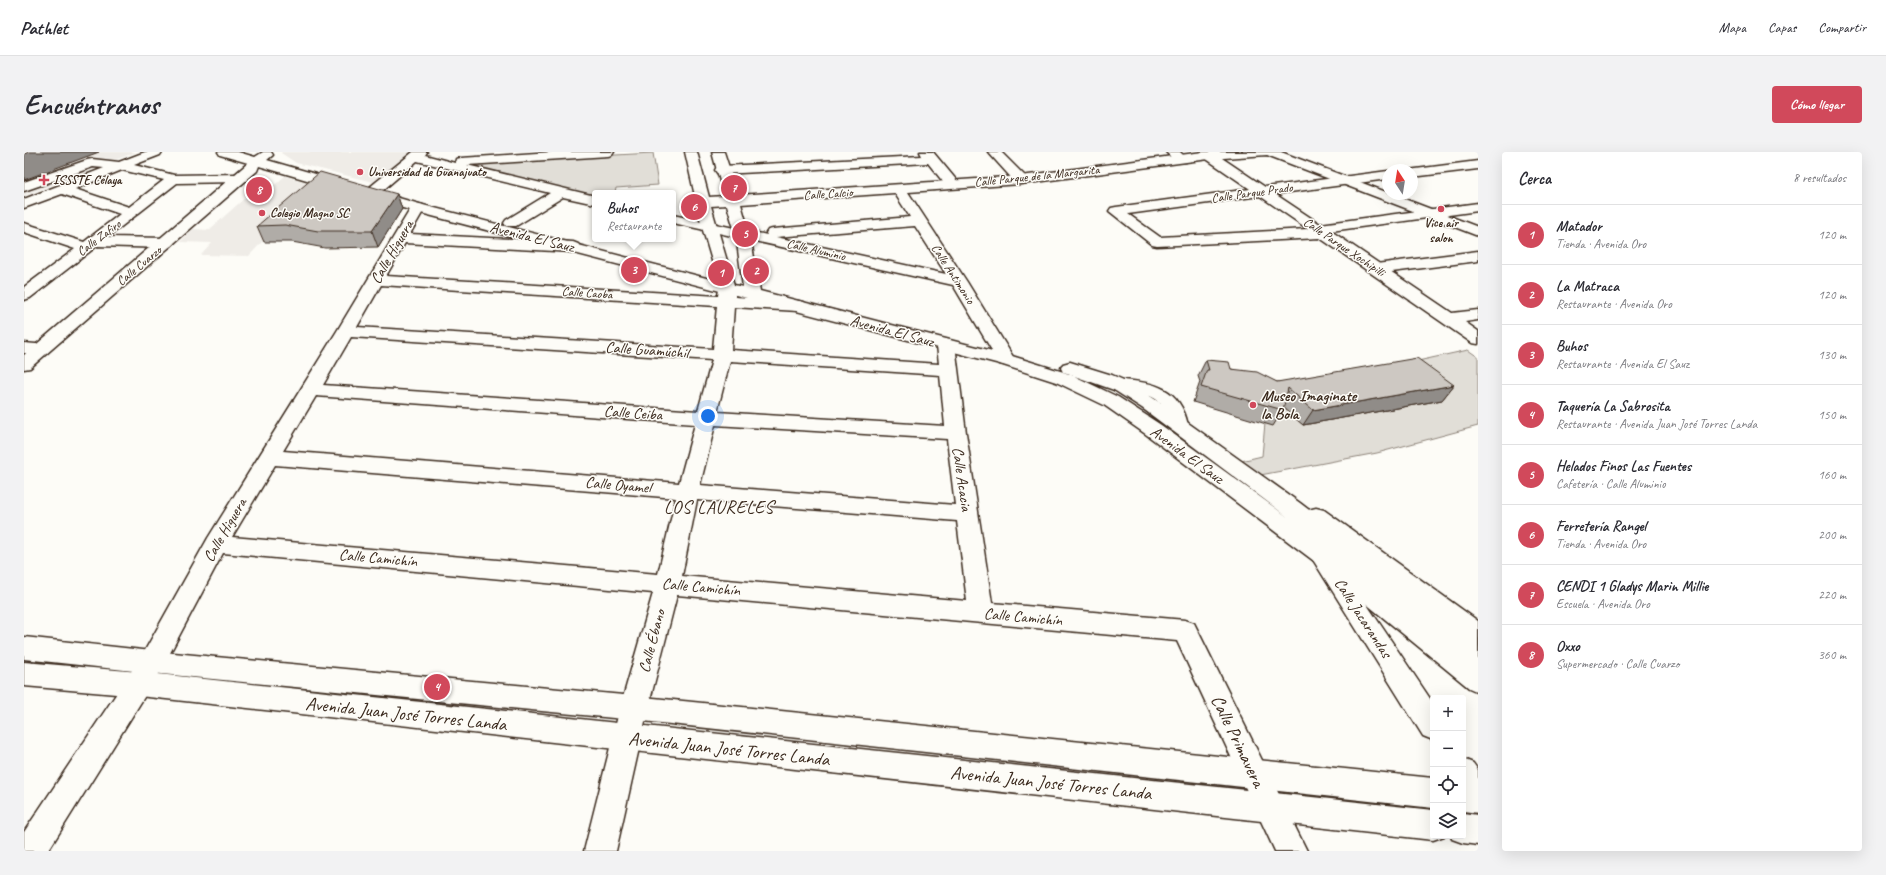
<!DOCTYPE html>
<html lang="es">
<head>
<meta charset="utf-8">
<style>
  body { margin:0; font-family:Caveat,sans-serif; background:#f2f2f3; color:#2b2b33 }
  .controls { position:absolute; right:12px; bottom:12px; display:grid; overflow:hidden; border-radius:4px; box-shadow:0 4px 16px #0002 }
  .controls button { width:36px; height:36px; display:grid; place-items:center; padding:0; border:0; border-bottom:1px solid #e1e1e2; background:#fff; color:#2b2b33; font:20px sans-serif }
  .compass { position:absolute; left:1358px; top:12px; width:36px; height:36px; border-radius:50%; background:#fff; box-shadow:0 4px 16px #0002; rotate:348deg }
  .you { position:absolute; left:684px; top:264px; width:14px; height:14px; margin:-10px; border:3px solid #fff; border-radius:50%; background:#1a73e8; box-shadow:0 0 0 6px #1a73e833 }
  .badge { display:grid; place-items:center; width:26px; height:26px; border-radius:50%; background:#d1495b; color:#fff; font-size:13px; font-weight:700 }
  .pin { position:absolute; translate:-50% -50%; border:2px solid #fff; box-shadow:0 1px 4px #0006 }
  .popup { position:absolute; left:568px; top:38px; width:84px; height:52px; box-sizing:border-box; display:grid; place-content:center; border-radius:4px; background:#fff; filter:drop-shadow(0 1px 3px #0005); font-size:13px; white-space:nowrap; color:#7c7c81 }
  .popup b { font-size:15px; color:#2b2b33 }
  .popup::after { content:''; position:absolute; left:50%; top:100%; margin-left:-8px; border:8px solid transparent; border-top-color:#fff }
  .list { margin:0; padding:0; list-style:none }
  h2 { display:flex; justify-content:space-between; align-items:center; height:52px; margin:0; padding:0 16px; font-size:17px }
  h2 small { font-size:13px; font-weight:400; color:#7c7c81 }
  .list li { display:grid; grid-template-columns:26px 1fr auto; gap:12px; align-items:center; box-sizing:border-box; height:60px; padding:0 16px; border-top:1px solid #e1e1e2 }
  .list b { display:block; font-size:15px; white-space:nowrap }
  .list p { margin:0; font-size:13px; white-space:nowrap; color:#7c7c81 }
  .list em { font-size:13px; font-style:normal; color:#7c7c81 }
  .icon { flex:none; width:22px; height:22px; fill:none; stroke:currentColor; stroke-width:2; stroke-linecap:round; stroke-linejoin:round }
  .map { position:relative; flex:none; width:1454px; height:699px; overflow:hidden; border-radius:4px }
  header { display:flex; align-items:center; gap:24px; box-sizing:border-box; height:56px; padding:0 20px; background:#fff; border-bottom:1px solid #e1e1e2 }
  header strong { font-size:19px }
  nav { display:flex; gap:22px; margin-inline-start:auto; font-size:14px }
  .intro { display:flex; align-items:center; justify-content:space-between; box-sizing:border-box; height:96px; padding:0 24px }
  h1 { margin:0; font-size:28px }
  .button { padding:10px 18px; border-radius:4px; background:#d1495b; color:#fff; font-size:14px; font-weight:700 }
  main { display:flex; gap:24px; padding:0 24px }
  aside { flex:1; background:#fff; border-radius:4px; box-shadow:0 4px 16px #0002 }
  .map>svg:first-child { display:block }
</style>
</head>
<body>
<header>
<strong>Pathlet</strong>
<nav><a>Mapa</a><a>Capas</a><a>Compartir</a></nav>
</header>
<div class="intro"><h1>Encuéntranos</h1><a class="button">Cómo llegar</a></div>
<main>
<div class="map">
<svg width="1454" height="699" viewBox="0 0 1454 699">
  <rect width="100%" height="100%" fill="#fdfcf7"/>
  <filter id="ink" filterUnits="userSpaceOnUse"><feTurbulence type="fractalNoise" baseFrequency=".025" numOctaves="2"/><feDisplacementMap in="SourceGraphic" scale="8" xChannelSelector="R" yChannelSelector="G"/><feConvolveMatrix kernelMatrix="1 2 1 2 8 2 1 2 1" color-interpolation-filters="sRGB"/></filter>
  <g filter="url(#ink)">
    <g fill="#efece7">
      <path d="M0,0H112L0,44Z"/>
      <path d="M258,0H387L349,30L272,11L257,1Z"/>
      <path d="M261,24L301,35L238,90L225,104L177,103L188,91L156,90L169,77L185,78L223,44H238Z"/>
    </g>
    <g fill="#e1ded7" stroke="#8e847a">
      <path d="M629,1L634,33L592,36L591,41H571V44L424,12Z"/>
      <path d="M1444,198L1454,205V274L1353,301L1231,324L1213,310L1238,304L1241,271L1249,273L1247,245L1279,273L1417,248L1371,214Z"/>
    </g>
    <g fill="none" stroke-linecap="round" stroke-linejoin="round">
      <defs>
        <g id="minor">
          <path d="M121,0H138L136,3L110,13L150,23L216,22L221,23L223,26L221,29L216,30L153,31L84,85L142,86L147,88L150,91L147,94L142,96L73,94L6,146L0,148V135L51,97L0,80V71L60,90L96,62L38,42L0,56V47L80,16L69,15L0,39V30L63,8L68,7L95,10ZM98,18L140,28L105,55L51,37Z"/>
          <path d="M389,0H403L401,3L431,11L432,7L437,6L528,0H590L588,3L584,4L443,13L571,44V52L539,45L492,74H482L480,71L482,68L526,41L393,9L351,45H341L339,42L341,39Z"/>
          <path d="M896,0H909L934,30L936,33L934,36H924L904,11L698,22L693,21L691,18L693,15L698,14L898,4Z"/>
          <path d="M964,0H977L1002,25L1004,28L1002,31H992Z"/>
          <path d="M1142,0H1156L1163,7L1162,10H1152Z"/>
          <path d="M1181,0H1189L1241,35L1364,19V27L1251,42L1296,72L1454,51V59L1307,79L1428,161L1454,158V168L1441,170L1454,179V192L1448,191L1296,86L1133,94L1128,93L1085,59L1087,56L1092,55L1226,37L1181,6L1179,3ZM1236,44L1284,77L1136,85L1104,62Z"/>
          <path d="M1454,9V17L1388,25V18H1384Z"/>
          <path d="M875,33L880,34L943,130L991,208L988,212L982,213L976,212L929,133L649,71V63L743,83L742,81L744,78L749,77L886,65L868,37L870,34ZM891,74L922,122L752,85Z"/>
          <path d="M394,52L399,53L401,56L386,82L549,90L554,92L557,95L554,98L549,100L381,91L362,124L694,144L695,137L697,134L703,132L709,134L711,137V145L774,149L780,150L782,154L780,158L774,159L710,155L707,198L915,212L913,193L916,189L922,188L928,189L931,193L942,281L968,451L1161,468L1170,471L1283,699H1251L1153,489L653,443L624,556L592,699H560L596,556L629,441L199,401L137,518L24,699H0V680L119,502L184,386L313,179L387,56L389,53ZM357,133L693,154L689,197L333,175ZM327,185L688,208L674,259L299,233ZM706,209L916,223L921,274L693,260ZM292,244L671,272L655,331L259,299ZM691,273L923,287L931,353L676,333ZM251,313L652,346L634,422L208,385ZM673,348L933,369L943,449L658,424Z"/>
          <path d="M0,191L23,193L26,197L23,201L17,202L0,201Z"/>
          <path d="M1097,228C1131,230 1156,236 1164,273L1161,278L1154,279L1147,278C1143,271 1143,263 1140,256C1130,238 1107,242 1090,238L1088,234L1090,230Z"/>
          <path d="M1292,356L1300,358L1454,469V494L1445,491L1284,370L1281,364L1284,358Z"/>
          <path d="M1299,396L1307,399L1409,551V588L1399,584L1291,411L1287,405L1291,399Z"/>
          <path d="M1439,607L1449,611L1454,618V660L1443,655L1439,648Z"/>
        </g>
        <g id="major">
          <path d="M194,0H214L231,5L239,0H247L249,3L243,8L399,53L694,129L678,75L661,0H673L685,45L700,44L688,0H700L714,43L997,24L1179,0H1257L1454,75V84L1243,3L1185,7L997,32L717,52L726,83L736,139L988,204L1046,222L1094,245L1137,273L1265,366L1118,256L1090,238L1039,220L1037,216L1039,212L1046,210L1088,223L1104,230L1132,248L1276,351L1454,487V540L1445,536L1290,409L1123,283L1080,253L1032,230L976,212L389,59L235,14L233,19L6,216L0,217V203L224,11L196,3ZM703,53L712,83L719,135L710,133L687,54Z"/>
          <path d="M1454,99V109L1352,122L1346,120L1344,117L1346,114L1352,112Z"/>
          <path d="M0,485L128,499L610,544L1409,626V656L610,568L128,521L0,507Z"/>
          <path d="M0,510L115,520L1409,658V684H1420L1409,688L115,544L0,534Z"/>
          <path d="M1439,629L1454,631V661L1439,659Z"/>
          <path d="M1439,661L1454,663V693L1439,691L1428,687L1427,684H1439Z"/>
        </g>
      </defs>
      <use href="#minor" stroke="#3b2a1e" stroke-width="3"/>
      <use href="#major" stroke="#3b2a1e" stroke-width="3"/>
      <use href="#minor" fill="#fdfcf7" fill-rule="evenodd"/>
      <use href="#major" fill="#fdfcf7" fill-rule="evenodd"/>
    </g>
    <g fill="#b0aca7" stroke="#3b2a1e">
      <path d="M373,42L378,57L354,95L301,96L268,90H240L233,74Z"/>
      <path d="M1182,208L1207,217L1253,230L1430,233L1418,248L1279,273L1259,256V258L1249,274L1169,250L1176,230L1174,224Z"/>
    </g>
    <g fill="#908c88" stroke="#3b2a1e">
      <path d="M5,0H75L0,28V2Z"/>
      <path d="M373,42L378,57L354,95L348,79Z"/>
      <path d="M1430,233L1418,248L1279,273L1289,258Z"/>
    </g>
    <g fill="#cdc8c2" stroke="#3b2a1e">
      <path d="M296,20L373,42L348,79H294L261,73L233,74Z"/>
      <path d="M1393,206L1430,233L1289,258L1264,236L1259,258L1177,235L1183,218H1185L1182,208L1205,210L1207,217L1233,220L1253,230Z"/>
    </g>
  </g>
  <g fill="#d1495b" stroke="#fdfcf7" stroke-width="1.5">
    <circle cx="336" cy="20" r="4"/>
    <path d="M18 22h4v4h4v4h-4v4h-4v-4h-4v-4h4z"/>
    <circle cx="1417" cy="57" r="4"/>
    <circle cx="238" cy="61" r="4"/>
    <circle cx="1229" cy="253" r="4"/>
  </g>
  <g text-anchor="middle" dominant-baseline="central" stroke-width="3" stroke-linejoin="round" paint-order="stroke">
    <g font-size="13" font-weight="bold" fill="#3b2a1e" stroke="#fdfcf7" text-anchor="start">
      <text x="344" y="20">Universidad de Guanajuato</text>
      <text x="29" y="28">ISSSTE Celaya</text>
      <text x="246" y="61">Colegio Magno SC</text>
      <text x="1417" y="71" text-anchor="middle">Vice air<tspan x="1417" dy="15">salon</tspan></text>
    </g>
    <g font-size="13" fill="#3b2a1e" stroke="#fdfcf7">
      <text transform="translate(1013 24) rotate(-6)">Calle Parque de la Margarita</text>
      <text transform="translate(1228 41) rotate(-8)">Calle Parque Prado</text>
      <text transform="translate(804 42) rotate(-4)">Calle Calcio</text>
      <text transform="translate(75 86) rotate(-37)">Calle Zafiro</text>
      <text transform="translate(1320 95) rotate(34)">Calle Parque Xochipilli</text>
      <text transform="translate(792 98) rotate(13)">Calle Aluminio</text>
      <text transform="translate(115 114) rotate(-40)">Calle Cuarzo</text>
      <text transform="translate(929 122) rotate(57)">Calle Antimonio</text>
      <text transform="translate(563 141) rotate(4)">Calle Caoba</text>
    </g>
    <g font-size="16" fill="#3b2a1e" stroke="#fdfcf7">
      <text transform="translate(508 85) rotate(14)">Avenida El Sauz</text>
      <text transform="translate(368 100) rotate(-60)">Calle Higuera</text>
      <text transform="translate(868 179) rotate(15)">Avenida El Sauz</text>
      <text transform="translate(623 198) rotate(4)">Calle Guamúchil</text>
      <text transform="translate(609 261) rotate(4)">Calle Ceiba</text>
      <text transform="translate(1163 303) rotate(36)">Avenida El Sauz</text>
      <text transform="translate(938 327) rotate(82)">Calle Acacia</text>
      <text transform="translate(594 333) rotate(5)">Calle Oyamel</text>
      <text transform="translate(201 378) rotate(-60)">Calle Higuera</text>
      <text transform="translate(354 406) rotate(5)">Calle Camichín</text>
      <text transform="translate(677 435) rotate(5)">Calle Camichín</text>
      <text transform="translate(999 465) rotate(5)">Calle Camichín</text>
      <text transform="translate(1339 466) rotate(57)">Calle Jacarandas</text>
      <text transform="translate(628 489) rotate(-75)">Calle Ébano</text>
    </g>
    <g font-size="16" font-weight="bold" fill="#3b2a1e" stroke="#fdfcf7" text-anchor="start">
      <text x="1237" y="244">Museo Imaginate<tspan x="1237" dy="18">la Bola</tspan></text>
    </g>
    <g font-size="18" letter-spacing="1" fill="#3b2a1e" stroke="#fdfcf7">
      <text x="695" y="355">LOS LAURELES</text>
    </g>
    <g font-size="19" fill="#3b2a1e" stroke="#fdfcf7">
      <text transform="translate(382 562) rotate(6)">Avenida Juan José Torres Landa</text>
      <text transform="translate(1214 589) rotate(64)">Calle Primavera</text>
      <text transform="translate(705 597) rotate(6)">Avenida Juan José Torres Landa</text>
      <text transform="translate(1027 631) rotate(6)">Avenida Juan José Torres Landa</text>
    </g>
  </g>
</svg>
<div class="controls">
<button>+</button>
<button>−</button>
<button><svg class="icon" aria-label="locate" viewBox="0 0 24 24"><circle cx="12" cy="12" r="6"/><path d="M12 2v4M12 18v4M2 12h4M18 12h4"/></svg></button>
<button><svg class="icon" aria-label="layers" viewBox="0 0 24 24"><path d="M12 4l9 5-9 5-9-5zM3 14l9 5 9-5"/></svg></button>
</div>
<svg class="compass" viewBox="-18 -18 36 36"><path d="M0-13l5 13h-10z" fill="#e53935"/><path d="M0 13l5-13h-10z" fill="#7c7c81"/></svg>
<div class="you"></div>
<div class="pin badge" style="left:697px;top:121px">1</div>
<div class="pin badge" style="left:732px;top:119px">2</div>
<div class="pin badge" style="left:610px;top:118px">3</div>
<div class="popup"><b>Buhos</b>Restaurante</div>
<div class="pin badge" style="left:413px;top:535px">4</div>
<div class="pin badge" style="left:721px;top:82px">5</div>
<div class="pin badge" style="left:670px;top:55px">6</div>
<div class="pin badge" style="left:710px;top:36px">7</div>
<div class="pin badge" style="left:235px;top:38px">8</div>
</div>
<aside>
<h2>Cerca<small>8 resultados</small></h2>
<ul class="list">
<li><span class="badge">1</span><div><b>Matador</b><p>Tienda · Avenida Oro</p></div><em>120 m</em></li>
<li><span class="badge">2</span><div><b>La Matraca</b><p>Restaurante · Avenida Oro</p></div><em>120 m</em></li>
<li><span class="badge">3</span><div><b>Buhos</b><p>Restaurante · Avenida El Sauz</p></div><em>130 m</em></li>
<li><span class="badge">4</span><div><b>Taquería La Sabrosita</b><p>Restaurante · Avenida Juan José Torres Landa</p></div><em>150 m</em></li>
<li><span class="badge">5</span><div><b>Helados Finos Las Fuentes</b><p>Cafetería · Calle Aluminio</p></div><em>160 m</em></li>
<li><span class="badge">6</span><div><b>Ferretería Rangel</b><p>Tienda · Avenida Oro</p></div><em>200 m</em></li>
<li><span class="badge">7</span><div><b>CENDI 1 Gladys Marin Millie</b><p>Escuela · Avenida Oro</p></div><em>220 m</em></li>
<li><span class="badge">8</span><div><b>Oxxo</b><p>Supermercado · Calle Cuarzo</p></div><em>360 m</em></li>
</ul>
</aside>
</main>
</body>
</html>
